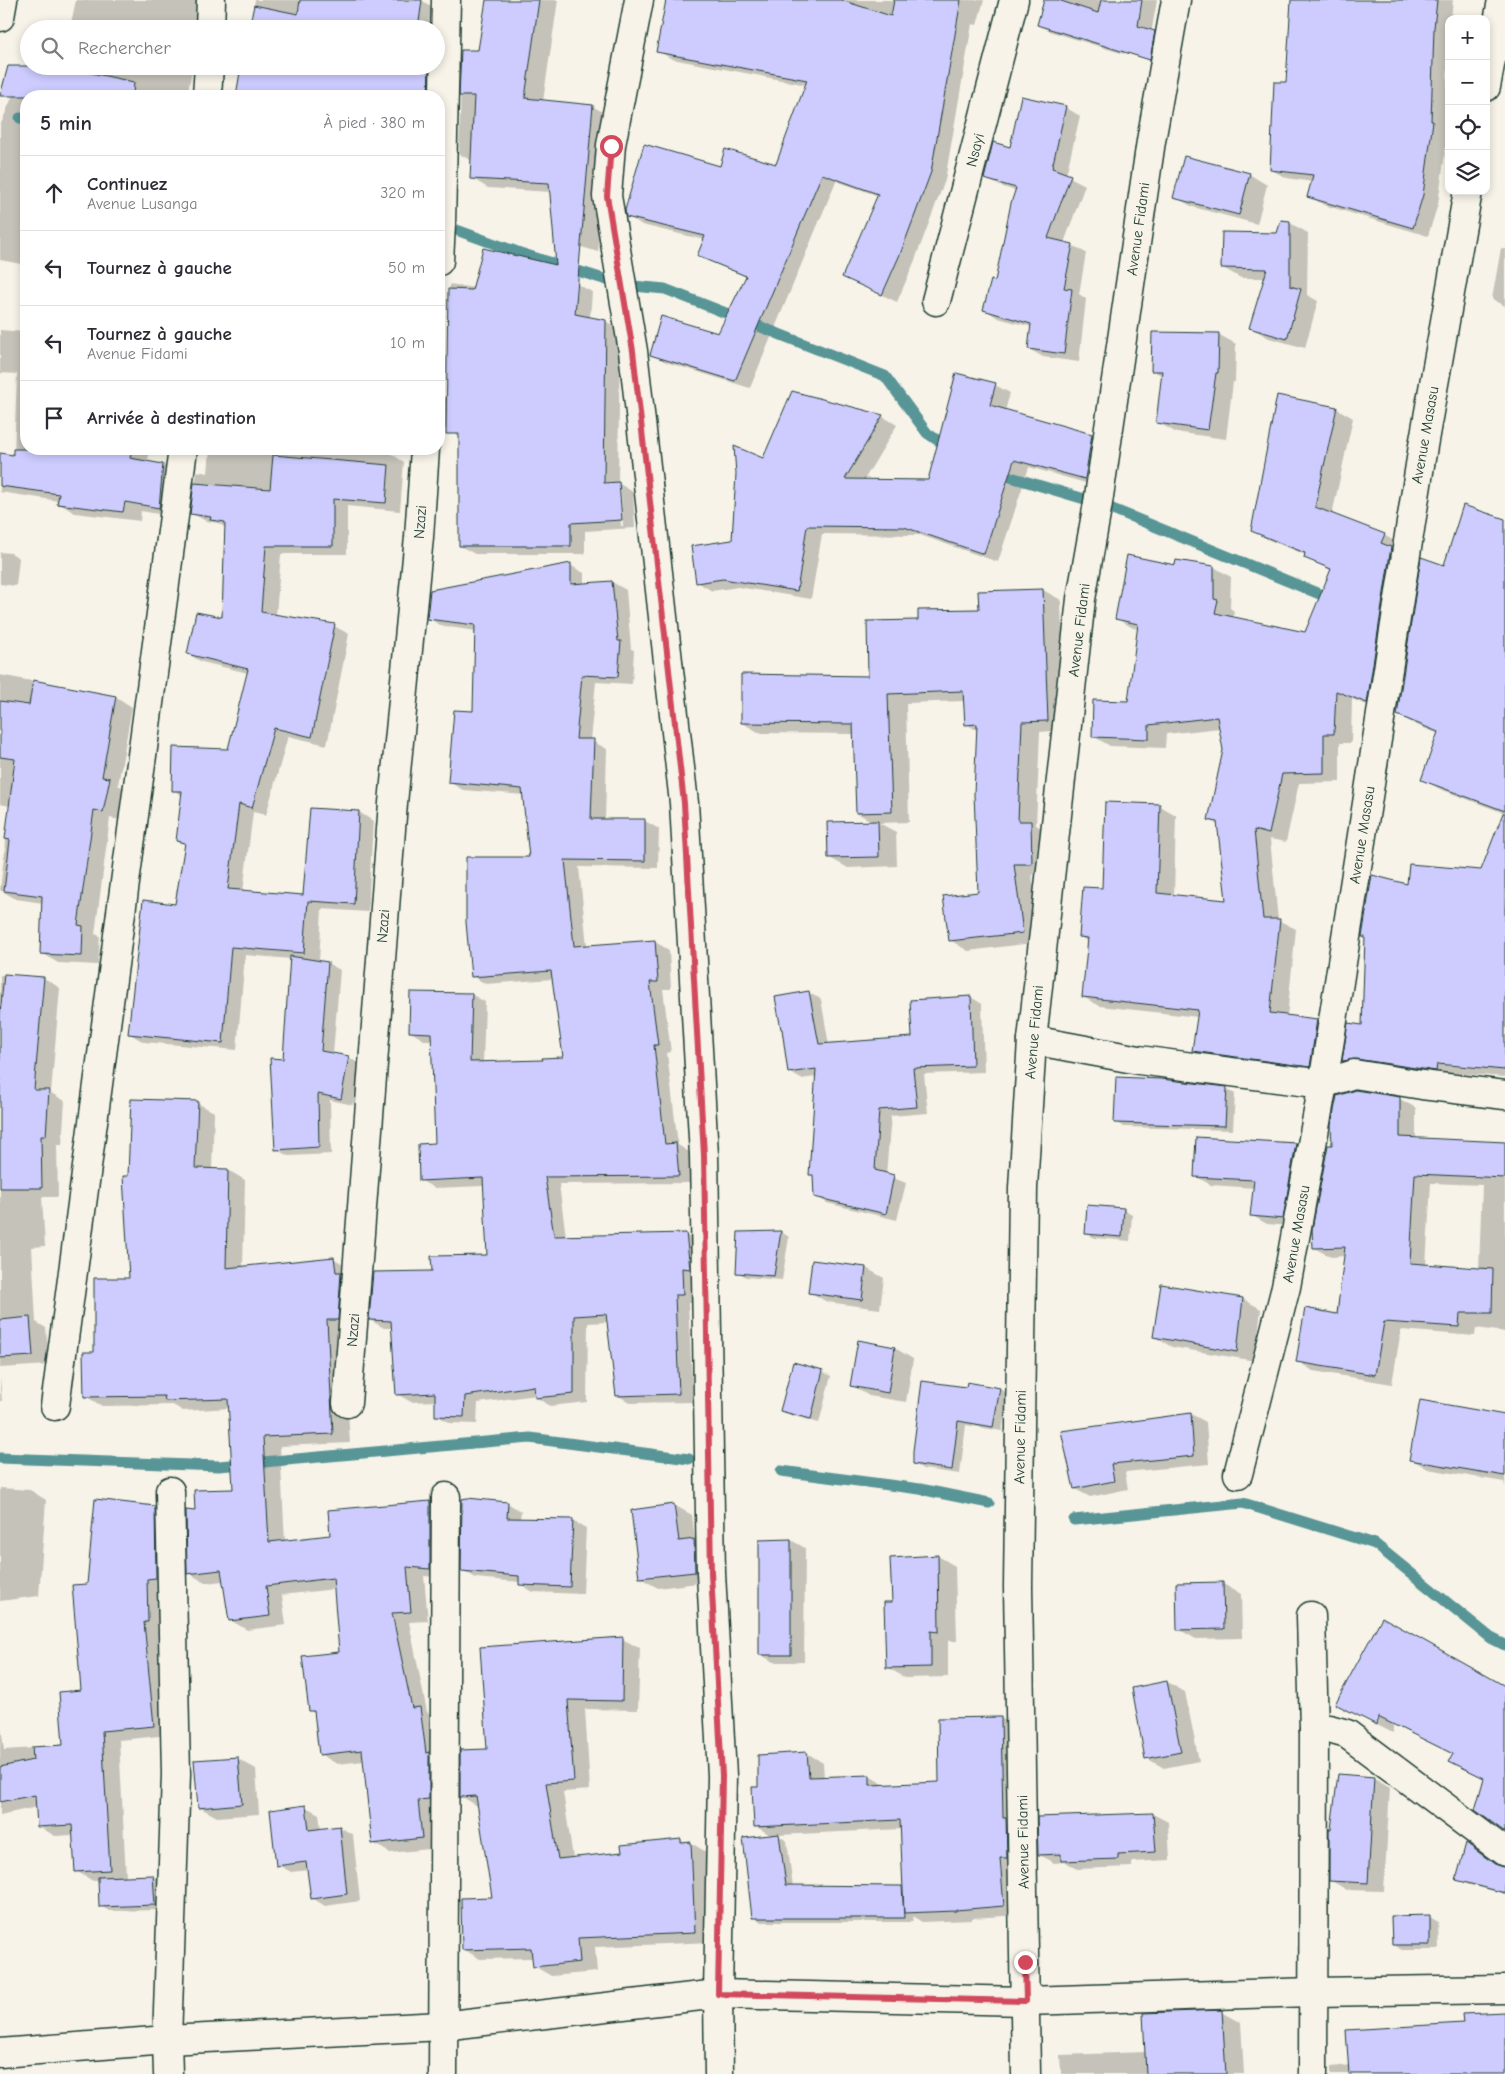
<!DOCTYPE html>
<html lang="fr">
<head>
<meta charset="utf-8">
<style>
  body { margin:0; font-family:"Comic Neue",sans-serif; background:#f7f7f7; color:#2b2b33 }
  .controls { position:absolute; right:15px; top:15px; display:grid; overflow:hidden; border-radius:10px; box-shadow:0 2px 8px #0003 }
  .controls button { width:45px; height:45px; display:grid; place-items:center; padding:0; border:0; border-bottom:1px solid #e1e1e2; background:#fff; color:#2b2b33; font:25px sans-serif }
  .stop { position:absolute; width:15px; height:15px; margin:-11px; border:4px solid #d1495b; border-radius:50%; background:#fff }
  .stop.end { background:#d1495b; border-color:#fff; box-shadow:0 1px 5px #0008 }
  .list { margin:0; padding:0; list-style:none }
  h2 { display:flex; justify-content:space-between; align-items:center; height:65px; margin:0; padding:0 20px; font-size:21px }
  h2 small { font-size:16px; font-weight:400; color:#7c7c81 }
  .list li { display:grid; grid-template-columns:32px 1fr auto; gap:15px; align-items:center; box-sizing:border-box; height:75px; padding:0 20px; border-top:1px solid #e1e1e2 }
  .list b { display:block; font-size:19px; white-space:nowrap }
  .list p { margin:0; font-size:16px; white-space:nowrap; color:#7c7c81 }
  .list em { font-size:16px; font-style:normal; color:#7c7c81 }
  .icon { flex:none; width:28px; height:28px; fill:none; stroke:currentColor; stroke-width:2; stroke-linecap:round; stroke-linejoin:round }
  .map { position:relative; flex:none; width:1505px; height:2074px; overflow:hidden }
  .search { position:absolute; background:#fff; box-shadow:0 2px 8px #0003; left:20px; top:20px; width:425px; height:55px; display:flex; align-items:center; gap:12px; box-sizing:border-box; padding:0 18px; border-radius:28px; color:#7c7c81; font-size:19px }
  .panel { position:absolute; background:#fff; box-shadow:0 2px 8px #0003; left:20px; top:90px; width:425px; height:365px; border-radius:20px }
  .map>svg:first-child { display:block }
</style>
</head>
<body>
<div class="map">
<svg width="1505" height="2074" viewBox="0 0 1505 2074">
  <rect width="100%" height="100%" fill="#f7f3e8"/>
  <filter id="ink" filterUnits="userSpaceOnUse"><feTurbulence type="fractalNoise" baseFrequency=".02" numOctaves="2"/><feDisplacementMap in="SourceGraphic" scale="10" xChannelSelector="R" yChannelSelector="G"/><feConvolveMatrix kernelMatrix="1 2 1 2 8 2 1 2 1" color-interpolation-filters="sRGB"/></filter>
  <g filter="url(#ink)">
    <g fill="#0003" fill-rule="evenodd">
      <path d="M76,0H211L210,29H46L48,23L70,28Z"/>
      <path d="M255,0H421L439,11L436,29H249Z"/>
      <path d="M487,0H558L543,101L592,106L610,116L598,252L572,244L551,192L488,188L471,178L472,161L459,154L462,51H479Z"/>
      <path d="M683,0H984L977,25L972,24L945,180L915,260L897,302L844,277L879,196L836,181L750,388L666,362L651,354L719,335L747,277L713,263L699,255L705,240L642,225L628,216L721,168L777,165L807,85L672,59L658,51Z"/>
      <path d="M1046,0H1157L1148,51L1124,47V54L1052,32L1038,24Z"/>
      <path d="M1293,0H1453L1451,19H1449L1446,130L1448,131L1438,204L1428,236L1324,205L1308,196L1312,182L1287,178L1271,170L1287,84Z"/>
      <path d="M38,66H193L187,96H26V265L0,260V126L18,83Z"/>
      <path d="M243,66H436L439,96H237Z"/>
      <path d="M1065,107L1080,116L1066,175L1085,185L1064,243L1072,245L1086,253L1079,294L1086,299L1079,362L1043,357L1029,349L1032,327L998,318L984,309L996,283L1016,191L1000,186L985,178L1011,149Z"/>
      <path d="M1249,174L1267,185L1257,224L1193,207L1175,197Z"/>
      <path d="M1290,223L1308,233L1307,295L1318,301L1305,348L1269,338L1251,328L1265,278H1241L1223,268L1278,234Z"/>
      <path d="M1501,248L1505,249V306L1492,299Z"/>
      <path d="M450,284L474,288L577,284L592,292L590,318L605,321L620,329L618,483L633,492L635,528L585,531V554H475L460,546L473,436L439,427V397L448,398ZM618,491H621L623,526H621Z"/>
      <path d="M0,330L26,332V449H140L149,454L148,462L165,466L182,475L176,517L141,511L140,521L75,513L58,503L59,501L0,492V454L14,456L17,374L0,373Z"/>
      <path d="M1218,334L1236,344L1235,382H1233L1226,439L1175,432L1157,422L1162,376L1153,370Z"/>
      <path d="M995,385L1010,393L1005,411L1092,436L1106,444L1100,487L1029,467L998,562L920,535L822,534L811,599L738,587L712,591L697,582L733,541L763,460L793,393L882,416L897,425L864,480L928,481Z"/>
      <path d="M1336,408L1353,418L1332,515L1384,535L1401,545L1384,712L1352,699L1351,743H1340V782L1299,783L1286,842L1270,839L1278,920L1296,929L1287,1017L1317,1020L1334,1030L1327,1075L1210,1060L1193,1050L1198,1017L1100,1006L1083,997L1089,942L1080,937L1103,890L1160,806L1176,815L1174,896L1227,901L1218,825L1209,820L1224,750L1220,728L1166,734L1165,748L1110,746L1093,736L1129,703L1139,629L1133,628L1116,618L1176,567H1214L1231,577L1230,608L1234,611L1233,618L1306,633L1332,571L1305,557L1306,555L1269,540L1252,531Z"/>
      <path d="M210,449H345L390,453L404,462L400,511L347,506V554H281L276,615L334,626L349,634L327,745L288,736L266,815L253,812L243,892L304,897L359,812L373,821L368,912L322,909L319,962L327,963L340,970L333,1054L348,1057L360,1064L353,1105L330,1100L331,1154L288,1156L276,1149L291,959L245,955L237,1050L144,1042L130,1034L176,905L185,845L177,841L183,796L173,790L229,751L248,673L202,662L188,654L223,619L226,528L218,523L206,521L191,513L197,471L208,473Z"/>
      <path d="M1505,521V1077L1452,1073V1079L1359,1070L1344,1061L1364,1026L1367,939L1363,937L1408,885L1481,871L1504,813L1440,789L1422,779L1439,734L1416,725L1398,715L1445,567Z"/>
      <path d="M0,552L11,553L19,558L16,586L0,584Z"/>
      <path d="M570,565L584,573V584L612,582L626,590L631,649L634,650L632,684L596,682L590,740L607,749L605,820L645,821L659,829L658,868L579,867L587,946L655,942L669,950L671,989H663L671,1052L667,1053L678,1145L689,1152L693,1183L559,1184L566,1237L686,1235L700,1243L696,1302H688L693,1402L631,1403L617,1395L608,1322L588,1323L587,1402L550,1406L537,1398L536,1395L478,1403L477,1424L450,1423L436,1415V1401L411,1402L397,1394L393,1328H384L370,1320L433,1273L488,1256L484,1186L434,1188L420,1180L437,1144L433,1040H424L411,1032L471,994L485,1002L483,1063L544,1061L564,1058L553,979L486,984L472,976L530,858L524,795L463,790L449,782L474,712L476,631L442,626L428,618Z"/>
      <path d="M1043,590L1061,600L1065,730L1040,732L1036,825L1049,832L1050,873L1032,874L1040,942L968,951L950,940L979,893L978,731L966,724L965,701L906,703L909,822L879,823L896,832L897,866L848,868L830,858L873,822L857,813L855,734L760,733L742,723L869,677L919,621L980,611Z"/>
      <path d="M0,675L116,697L132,707L118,785L126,789L120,820L110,818L95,934L100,936L98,965L58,963L42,953L43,903L16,899L0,890L10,806L0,804Z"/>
      <path d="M0,975L44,978L60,988L51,1093L65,1101L62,1145H57L58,1197H42L45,1246L32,1247L36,1322L46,1328L49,1365L0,1368Z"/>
      <path d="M809,993L821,999L829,1045L914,1038L971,997L982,1004L984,1072L924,1074L928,1113L891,1116L886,1175L906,1183L897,1220L827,1203L815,1196V1177L810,1174L816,1077L801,1079L789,1072Z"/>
      <path d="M1226,1088L1235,1093L1233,1130L1124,1127L1115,1122Z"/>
      <path d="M1400,1099L1416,1108V1139L1505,1143V1332L1476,1328L1475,1336L1401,1330L1392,1384L1313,1371L1297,1361L1338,1315L1345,1256L1331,1257L1314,1248L1333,1147ZM1431,1183L1482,1185L1479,1269L1426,1266Z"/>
      <path d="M197,1103L214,1112L212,1170H228L245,1180L243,1267L333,1258L350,1268L343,1329L350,1443L280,1446L285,1542L332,1536L329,1511L430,1503L447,1512V1578L424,1576L428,1621L409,1622L427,1712L437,1718L439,1848L390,1853L373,1843L364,1761L337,1764L320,1754L315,1714L310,1710L341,1653L335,1589L282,1595L286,1625L247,1630L230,1620L223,1581L205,1583L189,1573L196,1513L234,1490L230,1408L183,1411L173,1405L102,1406L85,1396L96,1353L130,1279L129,1177Z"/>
      <path d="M1197,1138L1296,1144L1312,1154L1298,1227L1267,1224L1251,1215L1255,1188L1211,1185L1195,1176Z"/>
      <path d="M1123,1209L1132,1214L1130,1241L1095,1238L1086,1233Z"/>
      <path d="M781,1232L789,1237L782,1280L746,1277L738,1272Z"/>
      <path d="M814,1261L866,1268L884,1278L880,1309L827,1302L810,1292Z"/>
      <path d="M1162,1285L1243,1299L1261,1309L1255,1361L1172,1347L1154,1337Z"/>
      <path d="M859,1342L895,1348L913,1359L906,1402L869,1396L851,1385Z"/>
      <path d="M822,1371L831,1376L819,1423L790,1415L781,1410Z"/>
      <path d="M0,1378L2,1401H0Z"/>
      <path d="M967,1389H1000L1008,1394L1002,1431L966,1425L960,1474L923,1469L914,1464Z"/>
      <path d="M1191,1414L1206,1422L1209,1464L1125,1472L1128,1489L1090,1497L1075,1489L1063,1432Z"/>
      <path d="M1505,1436V1487L1504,1482L1428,1469L1411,1459Z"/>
      <path d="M0,1488L30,1490L46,1500L39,1596L0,1601Z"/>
      <path d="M507,1503L521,1511L520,1519L573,1521L586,1528L583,1594L533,1592L520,1584V1582L476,1578L462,1570Z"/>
      <path d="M674,1505L692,1515L695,1541L712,1550L713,1581L658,1588L640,1578Z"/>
      <path d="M154,1508L171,1517L170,1735L119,1740L126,1877L153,1876L162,1881L163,1910L109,1911L101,1906L100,1880L93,1881L76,1871L74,1835L55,1836L38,1826L37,1807L0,1815V1719L4,1750L65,1746L83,1691L88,1586Z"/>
      <path d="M791,1540L805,1548L804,1662H773L760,1654V1541Z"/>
      <path d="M938,1556L955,1566L957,1641H948V1677L905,1678L887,1667L893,1603Z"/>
      <path d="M1223,1584L1241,1594L1242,1638L1196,1639L1178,1629L1177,1585Z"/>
      <path d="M622,1639L640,1648L638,1710L585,1709L590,1790L563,1792L573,1858L623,1853L680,1840L686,1844L691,1843L708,1853L712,1942L595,1947L597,1972L551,1976L534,1966L533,1958L480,1959L463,1949L493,1898L479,1807L461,1796L489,1750Z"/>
      <path d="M1167,1682L1185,1692L1199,1761L1164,1768L1146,1758L1133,1689Z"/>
      <path d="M1505,1693V1788L1467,1769L1454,1755L1393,1724V1733L1353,1713Z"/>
      <path d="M1001,1718L1017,1728L1019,1915L972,1918V1920L922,1922L912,1916L913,1922H762L753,1917L772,1836L755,1826L760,1788L807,1753L823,1763L824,1778L869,1776L885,1785L940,1783ZM902,1829L905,1889L901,1887H793L787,1841L778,1835Z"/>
      <path d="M238,1759L256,1769L259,1814L217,1817L199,1807Z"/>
      <path d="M1373,1778L1390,1788L1384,1891L1347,1890L1330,1880Z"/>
      <path d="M306,1807L319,1814L321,1830L340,1827L353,1835L360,1901L325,1906L312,1898L309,1870L291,1872L278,1865Z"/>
      <path d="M1153,1814L1168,1822L1170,1860L1132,1862V1867L1077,1869L1066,1862L1054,1863L1039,1855Z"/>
      <path d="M1467,1844L1500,1868H1505V1894L1466,1884L1458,1879Z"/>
      <path d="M1430,1917L1438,1922L1439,1950H1402L1393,1945Z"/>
      <path d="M1221,2012L1241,2023L1244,2074H1061L1060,2055L1146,2052Z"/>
      <path d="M1505,2013V2074H1331V2067L1350,2065L1464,2024Z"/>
    </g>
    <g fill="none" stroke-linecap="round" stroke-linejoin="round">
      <g stroke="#599596" stroke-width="11">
        <path d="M20,118L26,119"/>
        <path d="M440,224L520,253L623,285L665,289L885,376L927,433L949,448"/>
        <path d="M994,472L1098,503L1334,600"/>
        <path d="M0,1458L219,1466L530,1438L689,1459"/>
        <path d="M781,1471L920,1489L989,1503"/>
        <path d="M1074,1520L1243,1503L1375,1544L1491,1638L1505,1645"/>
      </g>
    </g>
    <g fill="#ceccff" stroke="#1f3d34">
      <path d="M300,0H422L418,29H249L254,5L298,14Z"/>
      <path d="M486,0H539L525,98L593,105L575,314L606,320L604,483L619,482L622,520L571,523V546H459V434H446L448,289L472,290L483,248L556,265L549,183L470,179L474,96H459L461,50H478Z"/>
      <path d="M666,0H841L891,16L894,0H961L931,172L901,252L882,295L842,277L878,194L822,174L735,381L650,355L661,316L718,333L746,276L697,256L705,236L626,217L625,210L644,144L720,166L725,149L776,164L807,80L656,52Z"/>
      <path d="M1044,0H1058L1098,13L1101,0H1142L1138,26L1155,31L1150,60L1037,25Z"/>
      <path d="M1291,0H1437L1434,28L1431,121H1433L1423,195L1413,228L1307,197L1313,175L1270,170L1274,82H1286Z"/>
      <path d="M8,66H59L134,82L133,96H0Z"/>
      <path d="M241,66H429L428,96H236Z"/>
      <path d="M1021,96L1066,106L1052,168L1071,175L1048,238L1073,244L1064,288L1072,289L1064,354L1028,349L1031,324L983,310L991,280L995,281L1011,203L1016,188L984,179L993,142L1010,147Z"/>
      <path d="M1184,156L1250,173L1239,215L1173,198Z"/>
      <path d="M1281,220L1290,221V286L1301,289L1287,339L1249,328L1267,269L1221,268L1222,232L1277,233Z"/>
      <path d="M1152,332L1219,333L1218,373H1216L1208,430L1156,423L1162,371H1151Z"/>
      <path d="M956,373L996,383L990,405L1092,434L1085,479L1014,460L984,554L904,527L807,526L797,591L723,579L696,583L691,546L732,540L736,474L734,446L763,458L792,391L883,415L845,479L928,480Z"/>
      <path d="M1277,395L1337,407L1315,507L1385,534L1381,543L1391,547L1367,703L1336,691L1334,734H1324V773L1282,774L1269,834L1254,830L1263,919H1280L1270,1013L1317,1019L1310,1067L1192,1051L1198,1010L1082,997L1088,938L1079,937L1083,887L1102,888L1105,802L1160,804L1157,893L1226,900L1217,822L1208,820L1223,750L1217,717L1149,725V739L1092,737L1093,700L1128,701L1138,624L1115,619L1127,555L1175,565L1176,560L1214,566V599L1218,600L1215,613L1305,632L1331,569L1304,558L1305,553L1251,531Z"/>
      <path d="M13,449H132L130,458L163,464L159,508L125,502L123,512L57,504L59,494L0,486V453L13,455Z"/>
      <path d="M273,455L389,465L386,503L333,499V546H266L261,612L335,624L312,737L274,728L252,808L239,804L228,889L303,895L310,808L359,811L354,904L308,901L304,953L231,947L223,1043L128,1034L143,900L175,904L185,843L176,841L182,791H172L173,747L228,749L248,669L187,654L196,612L222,617L225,522L210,520L211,517L190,514L194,483L270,489Z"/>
      <path d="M1463,505L1505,519V811L1421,780L1438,732L1397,715L1421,557L1444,565Z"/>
      <path d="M571,563V584L612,581L618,641H621L618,677L582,675L576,739H594L591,819H645V861L565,860L574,946L655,940L658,982H650L658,1045H654L665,1144L676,1143L679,1176L545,1177L554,1236L686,1233L690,1269L682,1268L683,1295H675L679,1394L616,1396L606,1314L574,1316V1394L535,1398L534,1386L465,1396L464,1417L435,1416V1393L396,1395L391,1321L369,1320L373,1272L432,1271L431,1256L487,1255L483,1178L419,1181L418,1144L435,1143L431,1033L409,1032L410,992L472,993L470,1062L543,1060L542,1058L563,1057L551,971L471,977L466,922V857H529L522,789L448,782L454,710L473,711L475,625L427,619L430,590Z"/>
      <path d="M1043,589L1048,721L1022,722L1018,821H1031L1032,864H1014L1023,933L949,941L943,896L978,892L974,794L977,724L965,725L963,691L888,694L892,812L856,813L853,724L741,723V674L868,676L867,621L918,620V610L979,609L978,591Z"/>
      <path d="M33,680L116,696L102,777L110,778L103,812L94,810L78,925L83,926L82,956L40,954L42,896L4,891L10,840L5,839L15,759L0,757V701L29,705Z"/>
      <path d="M1503,813H1505V1070L1437,1064L1436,1071L1356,1059L1342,1061L1348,1023L1362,1025L1365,937H1362L1372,875L1407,884L1409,864L1481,870Z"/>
      <path d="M878,821L879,857L828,858L827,822Z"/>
      <path d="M290,956L328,962L321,1051L349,1056L341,1099L318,1094L319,1147L275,1150L270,1058L283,1059Z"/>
      <path d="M4,974L44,977L34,1090H49L46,1136H41L42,1188H0V1014Z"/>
      <path d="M809,991L819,1044L912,1037L910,1000L971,996L973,1066L913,1068L917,1107L879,1110L875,1170L894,1175L886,1214L814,1197L813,1175H809L816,1069L788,1073L782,1029H781L775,997Z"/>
      <path d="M1116,1077L1161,1079L1227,1087L1225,1126L1114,1123Z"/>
      <path d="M1355,1090L1400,1097V1137L1505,1142V1178L1415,1174L1410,1263L1493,1269L1492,1313H1460L1459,1327L1384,1322L1375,1375L1296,1362L1305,1308L1337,1314L1345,1247L1313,1248L1312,1229L1328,1145H1332L1331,1125L1337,1096Z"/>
      <path d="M131,1099L198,1101L195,1168L228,1169L226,1268L334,1257L336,1272H341L338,1320H327L333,1434L263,1437L269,1542L330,1535L328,1510L430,1501V1569L407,1567L411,1612L392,1613L412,1708L420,1707L426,1753L429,1752V1799L418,1800L422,1838L372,1844L362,1750L319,1755L314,1711H309L302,1656L339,1652L333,1578L266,1586L270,1616L229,1621L221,1570L187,1574L186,1510L195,1511L194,1490L233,1489L228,1399L165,1401L164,1396L84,1397L83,1352H94V1278H129L123,1176H128Z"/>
      <path d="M1196,1137L1296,1143L1283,1219L1250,1216L1254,1180L1194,1177Z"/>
      <path d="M1087,1205L1124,1208L1122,1237L1085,1234Z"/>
      <path d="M781,1231L774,1276L736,1273L738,1232Z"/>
      <path d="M812,1260L866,1267L862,1300L808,1293Z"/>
      <path d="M1161,1284L1243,1298L1237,1352L1153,1337Z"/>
      <path d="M30,1317L33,1356L0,1358V1320Z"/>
      <path d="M858,1340L895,1347L888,1393L850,1386Z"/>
      <path d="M793,1362L823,1370L811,1419L780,1411Z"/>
      <path d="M922,1381L966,1387L967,1382L1000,1388L993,1427L958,1421L952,1470L913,1464V1451Z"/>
      <path d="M1420,1400L1505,1415V1476L1409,1460Z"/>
      <path d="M1191,1413L1194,1456L1111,1464L1114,1481L1074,1489L1061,1431Z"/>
      <path d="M467,1498L508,1502L507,1518L573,1519L570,1587L519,1585V1576L461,1571L462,1499Z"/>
      <path d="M95,1499L155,1506L156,1578L147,1579L148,1622H144L154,1726L102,1731L110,1870L75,1872L72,1825L37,1827L35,1795L0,1802V1767L33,1760L32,1747L63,1745L59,1692L81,1690L72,1585L87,1584Z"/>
      <path d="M674,1504L679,1541L694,1539L695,1572L639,1578L631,1510Z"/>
      <path d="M791,1539V1655H759V1540Z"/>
      <path d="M938,1555L939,1632L931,1631V1667L886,1668L884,1602H892L890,1558Z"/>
      <path d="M1223,1582L1224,1629L1177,1630L1176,1583Z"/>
      <path d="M1382,1617L1505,1686V1832L1475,1810L1484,1778L1449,1761L1453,1754L1378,1717L1377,1725L1335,1704Z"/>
      <path d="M623,1637L622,1701L568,1700L574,1781L546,1783L558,1859L622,1852L621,1845L681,1839V1843L691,1842L695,1933L578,1938L580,1962L533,1967L531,1948L462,1950L461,1898L492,1897L476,1796L460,1797V1750L487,1749L480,1647Z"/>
      <path d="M1167,1681L1181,1752L1145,1759L1132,1688Z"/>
      <path d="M1001,1717L1003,1818H1006L1007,1858H1000L1004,1906L956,1910V1911L904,1913L900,1820L754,1827L752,1787H758V1755L807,1752L809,1777L870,1775V1785L939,1782L938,1718Z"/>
      <path d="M238,1757L242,1804L198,1808L194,1760Z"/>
      <path d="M1338,1774L1374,1777L1368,1883L1329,1881V1829H1331Z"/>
      <path d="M306,1805L309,1830L340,1826L347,1894L311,1899L306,1862L276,1866L270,1810Z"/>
      <path d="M1153,1813L1156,1852L1118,1854V1859L1061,1861V1854L1038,1855L1037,1817Z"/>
      <path d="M779,1834L786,1885L902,1886L904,1918H752L743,1838Z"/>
      <path d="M1466,1843L1496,1865L1505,1867V1893L1456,1880Z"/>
      <path d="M153,1875L155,1905L99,1907L98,1877Z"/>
      <path d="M1430,1915V1945H1392L1391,1916Z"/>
      <path d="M1222,2010L1226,2074H1146L1143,2013Z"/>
      <path d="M1505,2012V2074H1349L1346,2030L1463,2023L1462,2014Z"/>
    </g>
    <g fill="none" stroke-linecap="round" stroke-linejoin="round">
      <defs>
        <g id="minor">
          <path d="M639,0L611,145L607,196L633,351L684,803L704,1155L711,1573L722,1776L718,1994L719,2074"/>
          <path d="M0,17L3,0"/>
          <path d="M210,29L211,0"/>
          <path d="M1486,87L1502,0"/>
          <path d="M207,96L209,66"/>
          <path d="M439,261L441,224L446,0"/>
          <path d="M936,301L1014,0"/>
          <path d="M1032,1040L1139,1060L1323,1084L1354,1074L1422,1085L1505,1095"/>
          <path d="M347,1403L393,803L419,537L425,449"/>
          <path d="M55,1406L183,449"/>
          <path d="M1238,1474L1286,1287L1323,1084L1423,446L1468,191"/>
          <path d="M1311,1616L1314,1730L1313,2074"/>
          <path d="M1314,1730L1329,1729L1347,1734L1505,1852"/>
          <path d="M0,2053L167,2040L442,2026L718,1994L1026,2001L1313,1992L1505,1989"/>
          <path d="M168,2074L167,2040L176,1774L170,1491"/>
          <path d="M443,2074L446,1497"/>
          <path d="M1026,2074L1018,1587L1023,1188L1032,1040L1081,599L1098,503L1151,141L1176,0"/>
        </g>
      </defs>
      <use href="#minor" stroke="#1f3d34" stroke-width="31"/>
      <use href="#minor" stroke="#f7f3e8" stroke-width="28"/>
    </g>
  </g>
  <g fill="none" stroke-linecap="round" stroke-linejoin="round" filter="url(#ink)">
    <path stroke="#d1495b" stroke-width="6" d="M611,146L607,196L633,351L684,803L704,1155L711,1573L722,1776L718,1994L1026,2001L1025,1962"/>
  </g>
  <g text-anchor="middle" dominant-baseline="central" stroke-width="5" stroke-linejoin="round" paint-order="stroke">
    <g font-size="15" fill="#1f3d34" stroke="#f7f3e8">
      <text transform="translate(975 150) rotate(-76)">Nsayi</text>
      <text transform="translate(1138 229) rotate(-82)">Avenue Fidami</text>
      <text transform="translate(1425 435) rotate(-80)">Avenue Masasu</text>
      <text transform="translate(420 522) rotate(-86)">Nzazi</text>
      <text transform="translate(1079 630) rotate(-83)">Avenue Fidami</text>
      <text transform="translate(1362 835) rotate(-81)">Avenue Masasu</text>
      <text transform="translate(383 926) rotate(-86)">Nzazi</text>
      <text transform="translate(1034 1032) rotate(-85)">Avenue Fidami</text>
      <text transform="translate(1296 1234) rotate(-80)">Avenue Masasu</text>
      <text transform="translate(353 1330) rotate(-86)">Nzazi</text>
      <text transform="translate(1020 1437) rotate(-89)">Avenue Fidami</text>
      <text transform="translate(1023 1842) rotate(-91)">Avenue Fidami</text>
    </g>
  </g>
</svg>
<div class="controls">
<button>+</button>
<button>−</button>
<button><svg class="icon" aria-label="locate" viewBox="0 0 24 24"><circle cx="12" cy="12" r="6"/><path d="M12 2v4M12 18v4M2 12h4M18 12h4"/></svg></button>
<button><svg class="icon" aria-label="layers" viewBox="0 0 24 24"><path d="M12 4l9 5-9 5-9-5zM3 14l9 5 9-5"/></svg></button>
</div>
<div class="stop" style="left:611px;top:146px"></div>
<div class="stop end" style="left:1025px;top:1962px"></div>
<div class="search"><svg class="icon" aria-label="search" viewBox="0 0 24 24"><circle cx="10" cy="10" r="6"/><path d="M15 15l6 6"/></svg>Rechercher</div>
<section class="panel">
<h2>5 min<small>À pied · 380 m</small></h2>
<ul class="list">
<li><svg class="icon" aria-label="ahead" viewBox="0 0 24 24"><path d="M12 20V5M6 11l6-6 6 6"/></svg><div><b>Continuez</b><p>Avenue Lusanga</p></div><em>320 m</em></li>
<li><svg class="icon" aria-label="left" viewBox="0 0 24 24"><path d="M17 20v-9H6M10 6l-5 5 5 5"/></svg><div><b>Tournez à gauche</b></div><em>50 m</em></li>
<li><svg class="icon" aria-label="left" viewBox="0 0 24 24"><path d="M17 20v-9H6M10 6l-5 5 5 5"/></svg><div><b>Tournez à gauche</b><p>Avenue Fidami</p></div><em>10 m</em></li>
<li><svg class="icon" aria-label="arrive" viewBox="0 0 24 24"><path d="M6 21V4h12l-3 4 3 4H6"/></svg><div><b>Arrivée à destination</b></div></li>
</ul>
</section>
</div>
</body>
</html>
